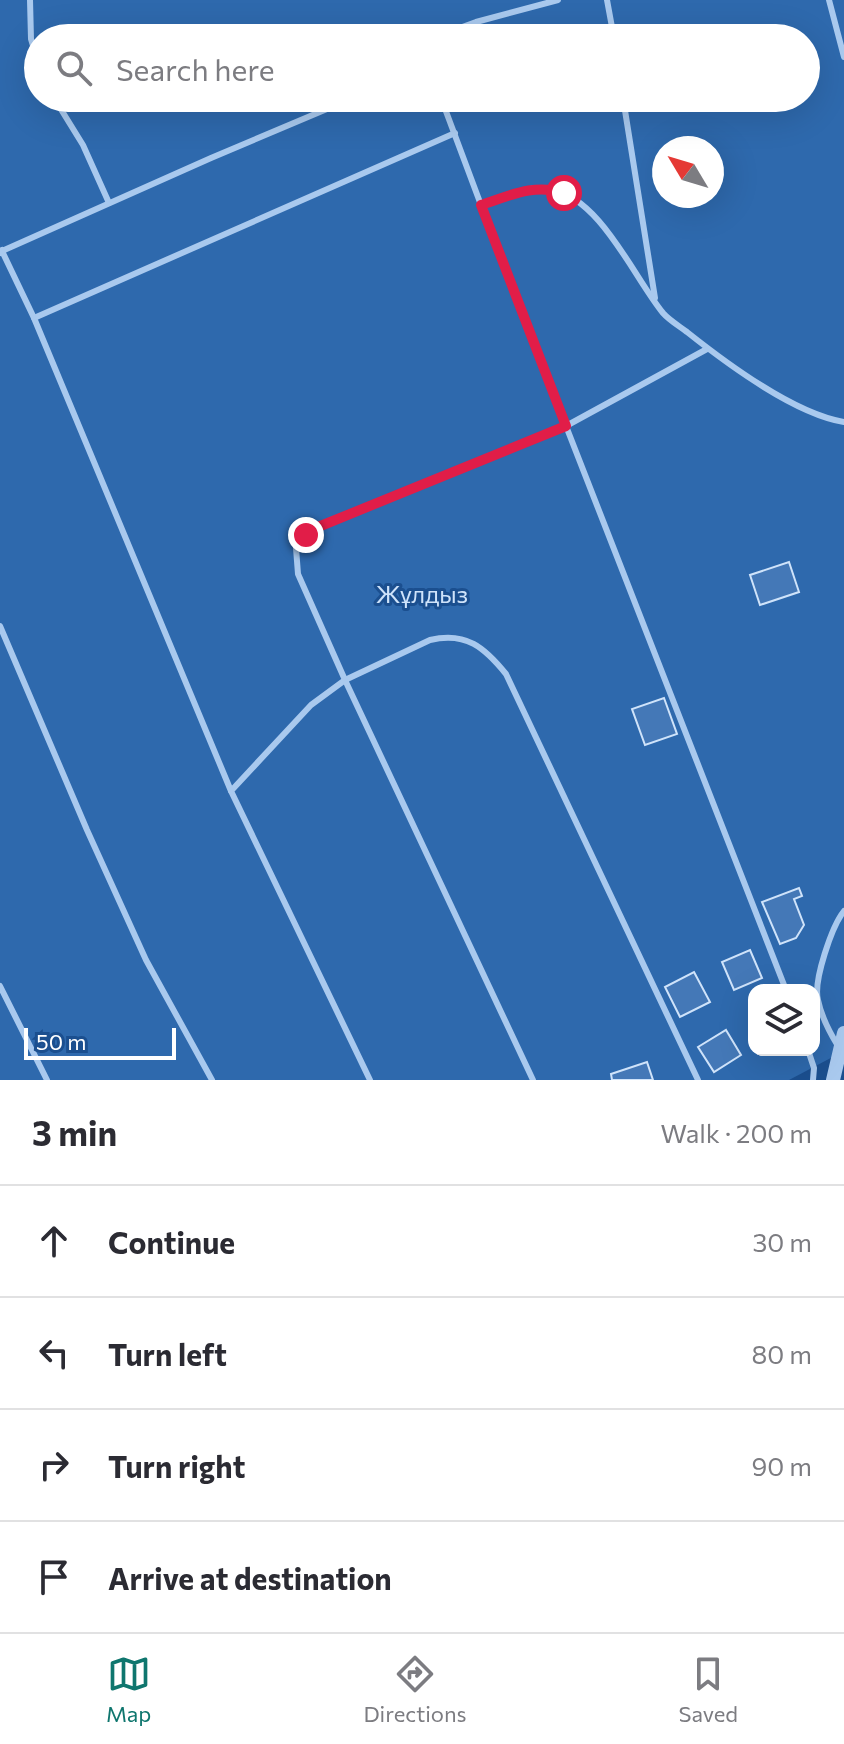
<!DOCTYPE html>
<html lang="en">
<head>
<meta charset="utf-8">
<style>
  body { margin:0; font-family:Commissioner,sans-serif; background:#f2f2f3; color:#2b2b33 }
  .controls { position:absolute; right:24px; bottom:24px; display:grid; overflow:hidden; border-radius:16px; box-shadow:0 8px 32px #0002 }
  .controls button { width:72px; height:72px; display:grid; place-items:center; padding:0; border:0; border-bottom:2px solid #e1e1e2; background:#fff; color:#2b2b33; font:40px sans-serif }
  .compass { position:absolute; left:652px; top:136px; width:72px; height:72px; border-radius:50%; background:#fff; box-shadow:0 8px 32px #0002; rotate:308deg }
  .scale { position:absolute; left:24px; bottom:20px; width:152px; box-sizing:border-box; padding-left:8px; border:4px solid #fff; border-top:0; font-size:22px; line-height:28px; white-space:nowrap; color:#fff; -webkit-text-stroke:6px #1b4f8f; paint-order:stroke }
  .stop { position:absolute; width:24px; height:24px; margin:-18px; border:6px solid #e11d48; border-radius:50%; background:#fff }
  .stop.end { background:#e11d48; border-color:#fff; box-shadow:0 2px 8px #0008 }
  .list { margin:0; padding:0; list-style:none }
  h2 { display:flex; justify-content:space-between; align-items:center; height:104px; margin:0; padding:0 32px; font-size:34px }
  h2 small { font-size:26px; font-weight:400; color:#7c7c81 }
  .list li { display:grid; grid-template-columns:52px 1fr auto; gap:24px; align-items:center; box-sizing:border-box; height:112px; padding:0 32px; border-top:2px solid #e1e1e2 }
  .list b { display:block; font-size:30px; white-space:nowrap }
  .list em { font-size:26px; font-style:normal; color:#7c7c81 }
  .icon { flex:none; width:44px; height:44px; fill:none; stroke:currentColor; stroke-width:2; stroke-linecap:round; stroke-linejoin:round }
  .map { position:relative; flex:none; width:844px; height:1080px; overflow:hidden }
  .search { position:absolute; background:#fff; box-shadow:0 8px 32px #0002; left:24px; right:24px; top:24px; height:88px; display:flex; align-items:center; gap:20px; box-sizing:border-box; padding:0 28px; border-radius:44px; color:#7c7c81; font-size:30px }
  .sheet { height:552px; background:#fff }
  nav { display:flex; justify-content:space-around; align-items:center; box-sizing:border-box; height:112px; border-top:2px solid #e1e1e2; background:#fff; font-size:22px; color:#7c7c81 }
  nav a { display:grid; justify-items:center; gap:4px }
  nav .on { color:#0f766e }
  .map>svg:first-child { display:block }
</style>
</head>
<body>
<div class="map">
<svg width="844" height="1080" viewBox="0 0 844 1080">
  <rect width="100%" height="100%" fill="#1b4f8f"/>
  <path fill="#2e69ad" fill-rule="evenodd" d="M0,0H844V1051L789,1080H0ZM38,38H806V98H38ZM664,148H712V196H664ZM754,990H814V1050H754Z"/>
  <g fill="#4478b7" stroke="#cfe3fa" stroke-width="2">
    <path d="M789,562L799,592L760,605L750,575Z"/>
    <path d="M664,698L677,734L645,745L632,709Z"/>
    <path d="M799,888L802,896L794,899L804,925L796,938L780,944L762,902Z"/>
    <path d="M750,950L762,978L734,990L722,962Z"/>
    <path d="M694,972L710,1002L680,1017L665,987Z"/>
    <path d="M726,1030L741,1055L714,1072L698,1047Z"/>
    <path d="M647,1062L653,1080H612L611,1074Z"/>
  </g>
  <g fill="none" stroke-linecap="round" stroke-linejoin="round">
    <g stroke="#a9c9ee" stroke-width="6">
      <path d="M30,0L31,39L38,63"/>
      <path d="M607,0L614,38"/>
      <path d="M829,0L844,57"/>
      <path d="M432,38L476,22L558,0"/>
      <path d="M54,98L83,145L109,203"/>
      <path d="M441,98L481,205C502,198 529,184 551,189C601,199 633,276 663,313C669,320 679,326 687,332C726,363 795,414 844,422"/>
      <path d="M623,98L655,298"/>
      <path d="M34,318L2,251L211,158L353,98"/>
      <path d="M707,349L566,426L786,990"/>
      <path d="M0,626L87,830L146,960L212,1080"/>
      <path d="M231,791L34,318L455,133"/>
      <path d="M0,986L47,1080"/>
      <path d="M838,1046C830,1033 821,1015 818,1000C813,981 832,926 844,911"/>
      <path d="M808,1050L814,1068L813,1080"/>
      <path d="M370,1080L231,791L311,705L345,680L298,574L296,548L306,535L318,527L566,426L481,205"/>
      <path d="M533,1080L345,680L430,640C466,631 485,648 506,674L698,1080"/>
    </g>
    <path stroke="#a9c9ee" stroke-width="8" d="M0,252L2,251"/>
    <path stroke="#a9c9ee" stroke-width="14" d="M833,1080L844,1033"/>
  </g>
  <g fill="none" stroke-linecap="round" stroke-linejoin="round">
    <path stroke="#e11d48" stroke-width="10" d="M306,535L318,527L566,426L481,205C509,196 534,183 564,193"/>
  </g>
  <g text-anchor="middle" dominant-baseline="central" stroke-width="6" stroke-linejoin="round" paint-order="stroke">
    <g font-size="24" fill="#cfe3fa" stroke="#1b4f8f">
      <text x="422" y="593">Жұлдыз</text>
    </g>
  </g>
</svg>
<div class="controls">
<button><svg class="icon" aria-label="layers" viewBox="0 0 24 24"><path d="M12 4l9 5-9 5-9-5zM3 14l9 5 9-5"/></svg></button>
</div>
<svg class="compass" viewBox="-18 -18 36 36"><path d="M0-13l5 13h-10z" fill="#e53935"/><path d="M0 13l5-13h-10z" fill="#7c7c81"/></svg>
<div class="scale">50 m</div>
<div class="stop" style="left:564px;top:193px"></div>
<div class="stop end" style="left:306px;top:535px"></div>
<div class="search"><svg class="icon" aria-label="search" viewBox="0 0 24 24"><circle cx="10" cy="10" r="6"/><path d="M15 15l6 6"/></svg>Search here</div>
</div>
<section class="sheet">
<h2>3 min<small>Walk · 200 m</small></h2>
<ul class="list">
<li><svg class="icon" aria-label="ahead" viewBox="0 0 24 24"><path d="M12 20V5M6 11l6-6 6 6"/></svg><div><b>Continue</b></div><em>30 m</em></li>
<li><svg class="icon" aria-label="left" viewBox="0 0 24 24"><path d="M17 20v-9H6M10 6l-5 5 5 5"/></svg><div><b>Turn left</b></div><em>80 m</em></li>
<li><svg class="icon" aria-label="right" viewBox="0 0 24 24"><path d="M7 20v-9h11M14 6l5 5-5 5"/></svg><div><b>Turn right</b></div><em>90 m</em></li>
<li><svg class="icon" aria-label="arrive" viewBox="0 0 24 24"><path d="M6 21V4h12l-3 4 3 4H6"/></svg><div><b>Arrive at destination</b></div></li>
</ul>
</section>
<nav>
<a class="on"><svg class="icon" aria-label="map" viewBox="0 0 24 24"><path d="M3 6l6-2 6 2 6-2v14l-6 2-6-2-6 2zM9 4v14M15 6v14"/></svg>Map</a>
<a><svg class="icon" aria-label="directions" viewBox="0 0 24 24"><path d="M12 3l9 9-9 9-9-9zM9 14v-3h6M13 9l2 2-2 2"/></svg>Directions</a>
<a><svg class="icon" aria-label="saved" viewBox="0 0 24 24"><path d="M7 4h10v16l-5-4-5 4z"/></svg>Saved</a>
</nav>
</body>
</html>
